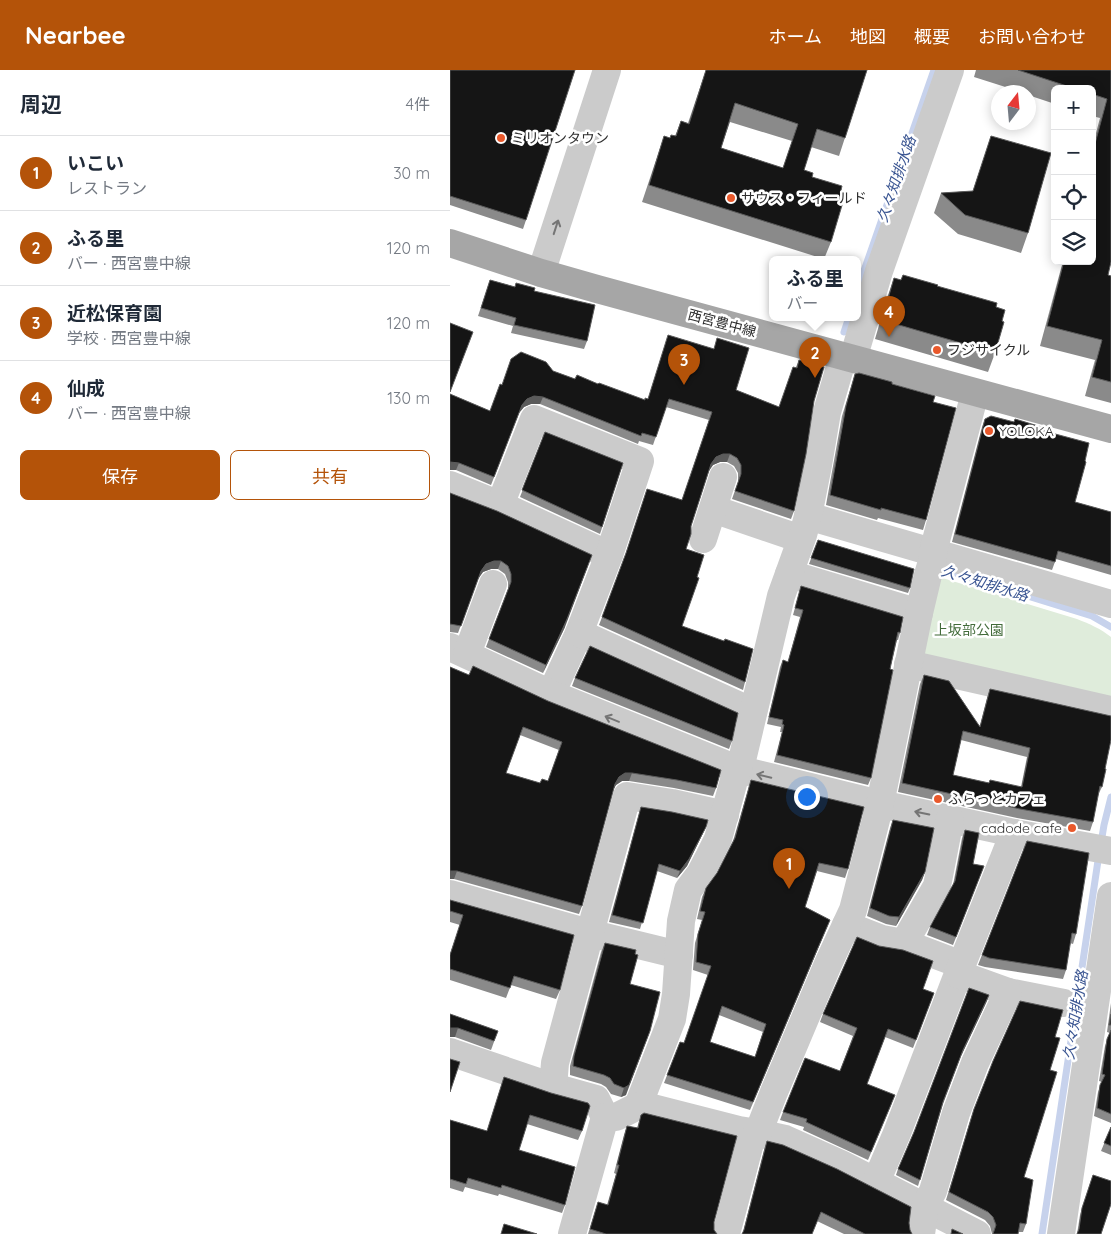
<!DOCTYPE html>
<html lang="ja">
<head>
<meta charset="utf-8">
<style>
  body { margin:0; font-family:Quicksand,"Noto Sans JP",sans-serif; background:#f2f2f3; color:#1f2937 }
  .controls { position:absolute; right:15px; top:15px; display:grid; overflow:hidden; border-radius:8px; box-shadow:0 2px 12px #0003 }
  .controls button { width:45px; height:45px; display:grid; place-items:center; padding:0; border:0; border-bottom:1px solid #e0e1e3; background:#fff; color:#1f2937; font:25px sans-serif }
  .compass { position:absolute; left:541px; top:15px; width:45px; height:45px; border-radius:50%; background:#fff; box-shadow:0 2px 12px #0003; rotate:16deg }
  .you { position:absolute; left:356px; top:726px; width:18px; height:18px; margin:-12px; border:4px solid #fff; border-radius:50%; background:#1a73e8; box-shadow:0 0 0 8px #1a73e833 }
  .badge { display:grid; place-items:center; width:32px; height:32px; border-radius:50%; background:#b45309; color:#fff; font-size:16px; font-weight:700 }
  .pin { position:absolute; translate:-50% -41px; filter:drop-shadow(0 1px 2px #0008) }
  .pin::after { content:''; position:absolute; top:26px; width:18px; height:15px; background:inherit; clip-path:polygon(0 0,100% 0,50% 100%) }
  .popup { position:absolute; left:319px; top:186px; width:92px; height:65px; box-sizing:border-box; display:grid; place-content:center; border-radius:8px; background:#fff; filter:drop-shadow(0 1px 4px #0005); font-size:16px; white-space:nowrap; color:#747a83 }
  .popup b { font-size:19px; color:#1f2937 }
  .popup::after { content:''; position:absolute; left:50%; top:100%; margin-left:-10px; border:10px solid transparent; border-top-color:#fff }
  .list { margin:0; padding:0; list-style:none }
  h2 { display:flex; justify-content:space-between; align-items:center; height:65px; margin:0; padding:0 20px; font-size:21px }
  h2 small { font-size:16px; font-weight:400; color:#747a83 }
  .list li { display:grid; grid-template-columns:32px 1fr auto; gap:15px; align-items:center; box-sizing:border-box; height:75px; padding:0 20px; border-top:1px solid #e0e1e3 }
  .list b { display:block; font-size:19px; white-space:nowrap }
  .list p { margin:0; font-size:16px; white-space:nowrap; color:#747a83 }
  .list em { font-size:16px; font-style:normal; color:#747a83 }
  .actions { display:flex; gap:10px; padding:15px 20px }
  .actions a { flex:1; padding:11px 0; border:1px solid #b45309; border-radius:8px; text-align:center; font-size:18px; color:#b45309 }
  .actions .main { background:#b45309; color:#fff }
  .icon { flex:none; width:28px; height:28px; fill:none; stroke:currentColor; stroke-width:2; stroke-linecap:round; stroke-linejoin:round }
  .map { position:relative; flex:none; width:661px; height:1164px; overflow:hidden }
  header { display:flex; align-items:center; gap:30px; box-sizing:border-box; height:70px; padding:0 25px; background:#b45309; color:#fff }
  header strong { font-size:24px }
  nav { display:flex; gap:28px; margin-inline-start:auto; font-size:18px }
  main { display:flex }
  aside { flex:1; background:#fff }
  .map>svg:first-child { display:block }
</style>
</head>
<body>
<header>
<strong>Nearbee</strong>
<nav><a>ホーム</a><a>地図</a><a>概要</a><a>お問い合わせ</a></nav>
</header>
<main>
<aside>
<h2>周辺<small>4件</small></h2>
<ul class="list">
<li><span class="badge">1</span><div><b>いこい</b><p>レストラン</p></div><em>30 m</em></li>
<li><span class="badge">2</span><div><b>ふる里</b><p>バー · 西宮豊中線</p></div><em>120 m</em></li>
<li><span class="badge">3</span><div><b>近松保育園</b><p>学校 · 西宮豊中線</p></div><em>120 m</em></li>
<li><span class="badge">4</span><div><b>仙成</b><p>バー · 西宮豊中線</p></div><em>130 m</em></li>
</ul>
<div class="actions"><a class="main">保存</a><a>共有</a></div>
</aside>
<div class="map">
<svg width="661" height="1164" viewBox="0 0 661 1164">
  <rect width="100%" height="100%" fill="#fff"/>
  <path fill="#dfecdb" d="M486,506L627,549C640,554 651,559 661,567V633L469,591Z"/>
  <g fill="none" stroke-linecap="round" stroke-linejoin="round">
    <g stroke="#c7d2ec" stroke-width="7">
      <path d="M408,218L484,0"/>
      <path d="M394,262L399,247"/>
      <path d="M485,497L642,546L661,557"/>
      <path d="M651,773L654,755L661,727"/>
      <path d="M592,1164L649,784"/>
    </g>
    <g stroke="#cbcbcb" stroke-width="28">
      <path d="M91,203L157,0"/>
      <path d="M403,289L429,201L500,0"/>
      <path d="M0,415L50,435L159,485"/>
      <path d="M50,435L84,349L190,391L159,485L129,563L101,624"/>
      <path d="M263,439L351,469"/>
      <path d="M358,446L661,534"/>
      <path d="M253,469L273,407"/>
      <path d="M339,504L469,543"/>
      <path d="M129,563L303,642"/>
      <path d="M0,577L101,624L287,699L430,734L564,763L661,781"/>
      <path d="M17,584L43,514"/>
      <path d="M458,594L661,640"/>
      <path d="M0,824L139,863L229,885"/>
      <path d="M396,855L432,869L454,873L512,895"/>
      <path d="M454,873L487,816L500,749"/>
      <path d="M558,922L614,933"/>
      <path d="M0,982L103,1017L146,1029L155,1047L122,1164"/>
      <path d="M103,1017L105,993L177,726L222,733L275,745"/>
      <path d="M188,1036L222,949L226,924L231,851L238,820L250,804L259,787L268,769L287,699L293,686L331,526L353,465L358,446L368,395L377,342L393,287"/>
      <path d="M155,1047H166L188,1036L199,1037L289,1060L308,1063L335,1069L391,1094L527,1164"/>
      <path d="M426,1112L447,1063L508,904"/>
      <path d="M276,1164L300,1073L308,1063L324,1022L378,894L403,840L430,734L469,543L478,505L483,488V482L525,323"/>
      <path d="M471,1164L475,1136L483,1121L506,1043L525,993L558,922L508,904L564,763"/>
      <path d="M611,1164L661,826"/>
    </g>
    <path stroke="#a6a6a6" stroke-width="28" d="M0,173L91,203L147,219L661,359"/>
  </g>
  <g fill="#8a8a8a" fill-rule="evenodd">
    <path d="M0,0L76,150L73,159L0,135Z"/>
    <path d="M256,0H417L389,86L361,77L354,100L362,107L381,172L374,189L192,132L214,66L220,68L225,66L231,51L238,53ZM280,52L342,71L333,98L271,78Z"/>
    <path d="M526,0H661L658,205L661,206V333L635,326L645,290L590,276L613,191H642V78L650,48L642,46V19H605V34L578,25V22H571L524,7Z"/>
    <path d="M541,66L578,163L571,183L508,164L484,143L491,123L523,121Z"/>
    <path d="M453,205L546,237L552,251L545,283L538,302L425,269L437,228L444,208L451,210Z"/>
    <path d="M40,210L65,217L84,221L137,271L134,279L61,263L63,256L28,246Z"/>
    <path d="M349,290L364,331L344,441L341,449L282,429L288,412V403L284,396L277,392H270L263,395L259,401L241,456L236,479L247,507L232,556L295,612L293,620L149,555L175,488L232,430L259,350L216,337L203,375L189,371L188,374L90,334H81L74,337L69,343L41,415L6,400H0V324L40,341L51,315L103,301L125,309L148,314L195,330L197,329L286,320L329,337Z"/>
    <path d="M405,304L442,314L483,332L476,450L473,460L428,448L427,450L376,435L392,346Z"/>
    <path d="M535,349L594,361L625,432L661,442V505L606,489L602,500L502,472L532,357Z"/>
    <path d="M95,362L173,393L150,464L70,427Z"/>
    <path d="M0,423L115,557L93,603L36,577L58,519V512L55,504L48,499H41L33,502L28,509L8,563L0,562Z"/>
    <path d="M368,470L460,518L458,523L359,494Z"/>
    <path d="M351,516L450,563L448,570H447L440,599L421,708L418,715L324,692L332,662H330L331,657L317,654L330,597L333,590L338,592L350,547L343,545Z"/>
    <path d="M0,597L266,718L263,726L224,718L179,711H172L166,715L163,720L132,836L129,844L4,809ZM70,665L109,680L98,711L90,713L56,703Z"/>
    <path d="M474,605L530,656L537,628L540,619L655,699L652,717L648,725L643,752L640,761L567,748L448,722L470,614ZM511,670L577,687L571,717L539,713L503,705Z"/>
    <path d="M125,608L282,671L279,679L122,616Z"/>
    <path d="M301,710L398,799L395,808L367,801L355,837L380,850L300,1040L214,1013L230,972L234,973L258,905L243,900L245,873L252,850L247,849L252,827L256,818L267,803L283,771ZM269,945L313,962L305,987L260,972Z"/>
    <path d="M191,737L253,763L237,796L227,808L207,801L190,859L159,852Z"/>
    <path d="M443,750L475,802L472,810L446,856L436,854L417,846L440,758Z"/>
    <path d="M515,760L523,794L534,796L503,875L477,865L480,857L503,815L512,768Z"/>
    <path d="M577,771L626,864L623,874L620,873L616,900L613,909L535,897L528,895Z"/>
    <path d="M0,830L110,920L106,929L61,915L56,928L0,910V884L10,855L0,852Z"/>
    <path d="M155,873L180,914L176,1025L171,1027L161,1024L156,1017L151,1014L120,1005V996L151,882Z"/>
    <path d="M473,919L484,923L463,978L435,967L417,1014L442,1033L418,1090L353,1060L354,1057L330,1050L333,1042L390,1001L403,966L370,952L373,944Z"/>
    <path d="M537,931L511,986L493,1034L468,1116L446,1105L448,1099Z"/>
    <path d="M661,933V1053L644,1046L648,1022L652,1012L649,1011L655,976L660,963L657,962Z"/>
    <path d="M0,944L48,961L41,980L5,967Z"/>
    <path d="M605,967L600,1000L574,1107L576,1154L573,1162H569L542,1164L540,1156L535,1150L496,1130L521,1048L524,1039Z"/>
    <path d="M54,1007L132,1061L128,1070L77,1054L69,1080L115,1135L112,1143L49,1124L48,1126L15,1117L13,1122L0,1118V1050L37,1061Z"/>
    <path d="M191,1045L264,1152V1160L267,1164H138L148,1132L157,1135L166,1104L164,1103L174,1065L177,1056L187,1058Z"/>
    <path d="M661,1057V1085L651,1081Z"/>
    <path d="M317,1071L459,1153L460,1160L462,1164H394L367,1151L293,1162L314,1080Z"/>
    <path d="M643,1105L651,1164H627L630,1145Z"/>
  </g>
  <g fill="#5b5b5b">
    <path d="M84,326L93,327L90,334H81L74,337L69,343L41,415L72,335L77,329Z"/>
    <path d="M273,384H280L277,392H270L263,395L258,402L261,394L266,387Z"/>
    <path d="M0,392L9,393L6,400H0Z"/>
    <path d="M44,491H51L48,499H41L33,502L28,509L8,563L31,501L36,494Z"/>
    <path d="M139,493L115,557L93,603L96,595Z"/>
    <path d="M175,703H182L179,711H172L166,715L162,722L165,714L169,707Z"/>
    <path d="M256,757L253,763L237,796L227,808L230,801Z"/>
    <path d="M0,801H7L4,809H0Z"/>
    <path d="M475,802L472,810L446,856L449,847Z"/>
    <path d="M380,850L300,1040L367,880Z"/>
    <path d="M539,925L537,931L511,986L513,980Z"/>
    <path d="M0,958H8L5,967H0Z"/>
    <path d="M200,961L176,1025L171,1027L174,1018Z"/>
  </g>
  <g fill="#151515" stroke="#5b5b5b" fill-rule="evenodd">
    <path d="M0,0H125L76,150L0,126Z"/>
    <path d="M256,0H417L395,68L367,59L354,100L363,103L362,107L392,116L391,120L396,122L381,172L199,115L214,66L220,68L221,65L226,66L231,51L239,54ZM285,33L348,54L333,98L271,78Z"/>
    <path d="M568,0H661V192L658,205L661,206V312L642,307L652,270L597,256L614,191H642V85L657,29L642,24V19H626Z"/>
    <path d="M541,66L601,83L578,163L515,145L491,123L523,121Z"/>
    <path d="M453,205L488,215L487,216L547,233L546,237L555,240L552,251L554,252L545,283L432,250L444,208L451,210Z"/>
    <path d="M40,210L65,217L66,213L85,218L84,221L145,235L137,271L64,255L66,248L31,238Z"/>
    <path d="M0,253L23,262L0,322Z"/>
    <path d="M218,265L264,279L267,268L299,278L286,320L329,337L343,297L347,298L349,290L374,297L364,331L356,384L344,441L285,421L291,404V395L287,388L280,384H273L266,387L261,394L241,456V464L236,479L254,485L247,507L249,508L232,556L274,571L275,569L303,579L295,612L152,547L176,483L197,419L232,430L262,342L219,329L206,367L192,363L191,366L93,327L84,326L77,329L72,335L44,407L9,393L0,392V324L40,341L50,314L52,315L61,289L71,282L96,292L103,301L125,309L127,305L148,314L149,313L195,330V328L198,329Z"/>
    <path d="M409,303L442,312V314L485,326L483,332L506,338L476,450L431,438V440L380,425L396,336L405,304Z"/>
    <path d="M541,346L564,352L565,349L595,358L594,361L639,373L635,391L636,392L625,432L661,442V496L608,481L605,492L505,464L535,349Z"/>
    <path d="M95,362L173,393L152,457L72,420Z"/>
    <path d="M0,423L47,441L142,485L117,549L96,595L39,569L61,512V504L58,496L51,491H44L36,494L31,501L11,556L0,554Z"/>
    <path d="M368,470L464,499L460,518L361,488Z"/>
    <path d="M351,516L453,547L450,563L448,562L440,599L443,600L421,708L327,685L334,655L332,654L333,650L319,647L333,590L338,592L353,540L345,538Z"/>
    <path d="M140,576L288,643L282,671L125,608Z"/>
    <path d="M23,596L98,631L271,700L266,718L227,710L182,703H175L169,707L165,714L132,836L7,801H0V597L19,605ZM73,657L112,672L98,711L92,709L90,713L56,703Z"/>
    <path d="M474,605L499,611L530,657L540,619L661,646V670L655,699H656L652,717L650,716L643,752L570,739L452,713ZM513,661L580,678L572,717L540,710L539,713L503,705Z"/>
    <path d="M301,710L414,737L398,799L369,793L355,837L380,850L367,880L303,1032L217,1005L230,972L234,973L261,896L246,892L248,864L255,842L250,841L256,818L267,803L285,768ZM272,936L316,954L305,987L260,972Z"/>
    <path d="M191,737L222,742L258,750L256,757L239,789L230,801L209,794L193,853L162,845Z"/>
    <path d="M443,750L484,758L475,802L449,847L439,846L420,838Z"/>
    <path d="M515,760L529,763L523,794L534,796L506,867L480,857L505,811Z"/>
    <path d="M577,771L639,783L626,864L622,863L616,900L539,888L532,885Z"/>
    <path d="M0,830L124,865L110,920L64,906L60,918L0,899V885L13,845L0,841Z"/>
    <path d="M407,867L429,876L453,880L483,891L473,919L484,923L466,970L438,959L417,1014L445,1025L421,1082L356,1052L357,1049L333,1042L355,988L390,1001L407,958L373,944Z"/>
    <path d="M155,873L186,880L185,884L188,885L180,914L210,922L200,961L179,1015L174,1018L164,1014L160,1008L154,1005L123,996L124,986Z"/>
    <path d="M519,918L539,925L513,980L493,1032L470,1110L448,1099L464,1062Z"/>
    <path d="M570,931L613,940L605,967L610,968L600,1000L607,1002L574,1107L583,1110L576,1154L570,1153L568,1164H543L546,1155L543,1147L538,1142L499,1122L524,1039L543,991Z"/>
    <path d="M0,944L48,961L44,971L8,958H0Z"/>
    <path d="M661,944V955H659Z"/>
    <path d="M661,960V1044L647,1038L650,1015L655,1005L652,1004L657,969Z"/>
    <path d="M0,989L10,992L0,1022Z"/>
    <path d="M54,1007L101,1023L138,1033L140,1036L132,1061L80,1045L69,1080L125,1097L115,1135L52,1115L51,1118L18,1108L16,1114L0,1109V1050L37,1061Z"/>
    <path d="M194,1043L287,1066L264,1152V1160L267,1164H156L140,1159L148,1132L158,1135L169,1095H167L177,1056L188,1058L191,1045Z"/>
    <path d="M661,1057V1076L654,1073Z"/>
    <path d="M317,1071L333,1075L387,1099L461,1137L459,1153L460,1160L462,1164H415L371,1142L362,1164H292L294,1160Z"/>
    <path d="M643,1105L661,1111V1134L651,1164H627L629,1159L632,1138Z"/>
    <path d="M54,1154L87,1164H51Z"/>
    <path d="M502,1159L513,1164H501Z"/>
  </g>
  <defs><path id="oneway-shaft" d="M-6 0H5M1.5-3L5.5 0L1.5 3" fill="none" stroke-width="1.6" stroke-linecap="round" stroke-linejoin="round" transform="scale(1.25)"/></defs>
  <g stroke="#757575">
    <use href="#oneway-shaft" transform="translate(106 157) rotate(-72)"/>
    <use href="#oneway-shaft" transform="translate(162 649) rotate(-158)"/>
    <use href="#oneway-shaft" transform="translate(314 706) rotate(-166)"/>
    <use href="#oneway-shaft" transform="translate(472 743) rotate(-168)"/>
  </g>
  <g fill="#e9592c" stroke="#fff" stroke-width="2">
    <circle cx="51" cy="68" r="5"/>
    <circle cx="281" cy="128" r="5"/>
    <circle cx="487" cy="280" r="5"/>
    <circle cx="539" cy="361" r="5"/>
    <circle cx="488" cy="729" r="5"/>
    <circle cx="622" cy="758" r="5"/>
  </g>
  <g text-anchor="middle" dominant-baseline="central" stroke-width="5" stroke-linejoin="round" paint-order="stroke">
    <g font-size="14" fill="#2e2e2e" stroke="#fff" text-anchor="start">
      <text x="61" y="68">ミリオンタウン</text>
      <text x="291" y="128">サウス・フィールド</text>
      <text x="497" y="280">フジサイクル</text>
      <text x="549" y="361">YOLOKA</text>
      <text x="498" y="729">ふらっとカフェ</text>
      <text x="612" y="758" text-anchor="end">cadode cafe</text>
    </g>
    <g font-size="14" fill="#2e2e2e" stroke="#fff">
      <text transform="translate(272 253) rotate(15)">西宮豊中線</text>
    </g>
    <g font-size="14" fill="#426b3a" stroke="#fff">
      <text x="519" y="560">上坂部公園</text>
    </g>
    <g font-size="15" font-style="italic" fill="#3a5592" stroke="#fff">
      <text transform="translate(446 109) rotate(-71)">久々知排水路</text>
      <text transform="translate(535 513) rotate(17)">久々知排水路</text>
      <text transform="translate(625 945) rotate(-81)">久々知排水路</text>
    </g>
  </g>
</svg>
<div class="controls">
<button>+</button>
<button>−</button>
<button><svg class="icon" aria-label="locate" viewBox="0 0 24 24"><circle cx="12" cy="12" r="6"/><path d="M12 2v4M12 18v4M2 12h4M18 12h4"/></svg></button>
<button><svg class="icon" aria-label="layers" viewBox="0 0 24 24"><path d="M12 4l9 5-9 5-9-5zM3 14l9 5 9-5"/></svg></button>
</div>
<svg class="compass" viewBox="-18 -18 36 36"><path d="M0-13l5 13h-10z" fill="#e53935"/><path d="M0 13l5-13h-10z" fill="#747a83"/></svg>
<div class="you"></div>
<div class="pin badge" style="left:339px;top:819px">1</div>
<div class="pin badge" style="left:365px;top:308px">2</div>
<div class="popup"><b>ふる里</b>バー</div>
<div class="pin badge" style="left:234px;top:315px">3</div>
<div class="pin badge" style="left:439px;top:267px">4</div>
</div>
</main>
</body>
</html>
